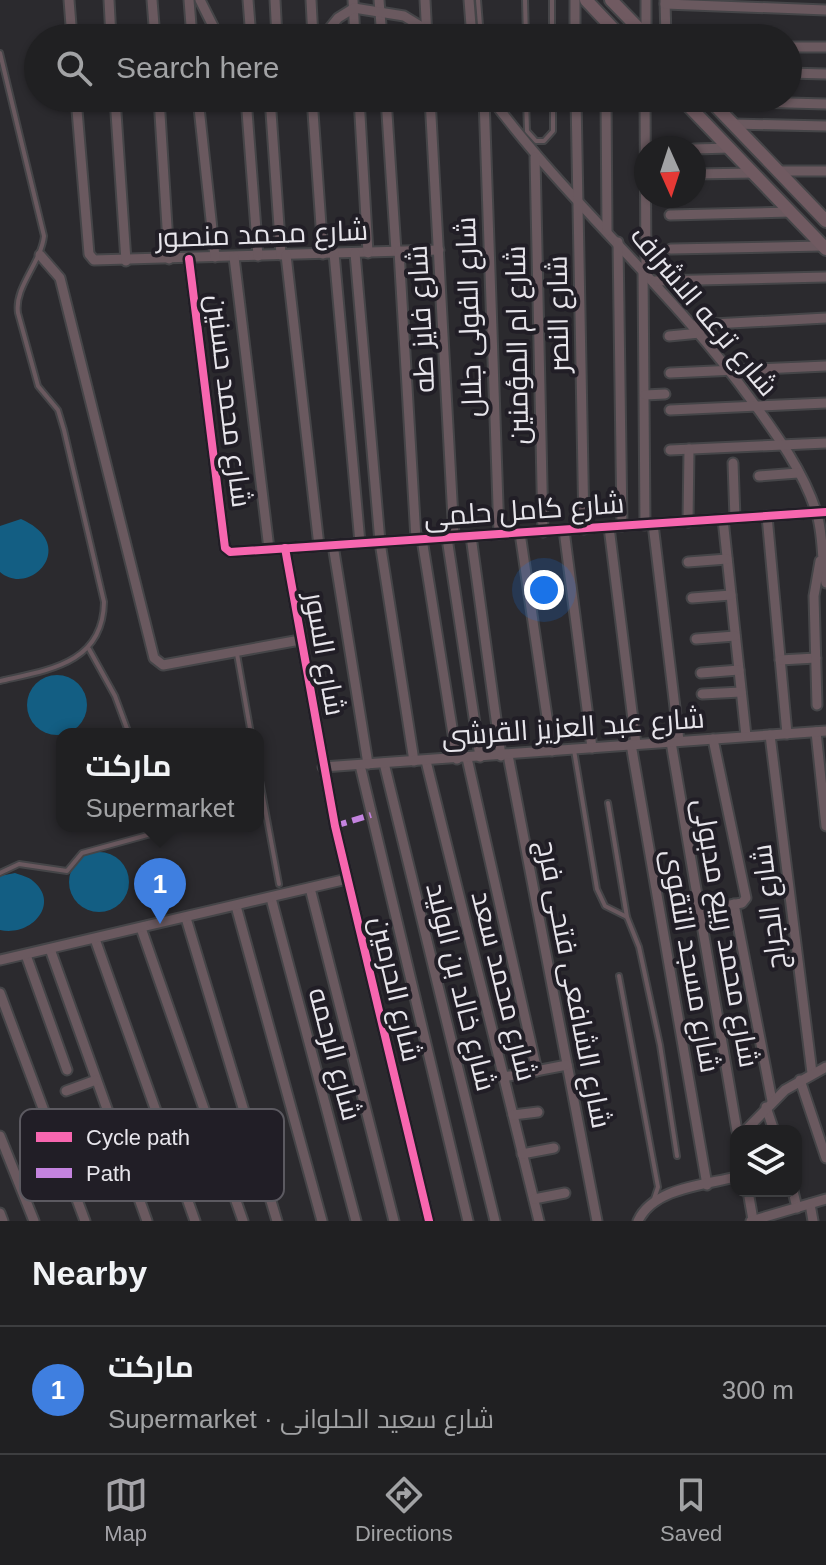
<!DOCTYPE html>
<html lang="en">
<head>
<meta charset="utf-8">
<style>
  body { margin:0; font-family:Arial,Cairo,sans-serif; background:#2d2d2f; color:#f1f3f6 }
  .controls { position:absolute; right:24px; bottom:24px; display:grid; overflow:hidden; border-radius:16px; box-shadow:0 2px 6px #0004 }
  .controls button { width:72px; height:72px; display:grid; place-items:center; padding:0; border:0; border-bottom:2px solid #3d3e40; background:#202022; color:#f1f3f6; font:40px sans-serif }
  .compass { position:absolute; left:634px; top:136px; width:72px; height:72px; border-radius:50%; background:#202022; box-shadow:0 2px 6px #0004; rotate:177deg }
  .you { position:absolute; left:544px; top:590px; width:28px; height:28px; margin:-20px; border:6px solid #fff; border-radius:50%; background:#1a73e8; box-shadow:0 0 0 12px #1a73e833 }
  .badge { display:grid; place-items:center; width:52px; height:52px; border-radius:50%; background:#a5a4a9; color:#fff; font-size:26px; font-weight:700 }
  .pin { position:absolute; translate:-50% -66px; filter:drop-shadow(0 2px 4px #0008) }
  .pin::after { content:''; position:absolute; top:42px; width:28px; height:24px; background:inherit; clip-path:polygon(0 0,100% 0,50% 100%) }
  .popup { position:absolute; left:56px; top:728px; width:208px; height:104px; box-sizing:border-box; display:grid; place-content:center; border-radius:16px; background:#202022; filter:drop-shadow(0 2px 6px #0005); font-size:26px; white-space:nowrap; color:#a2a3a5 }
  .popup b { font-size:30px; color:#f1f3f6 }
  .popup::after { content:''; position:absolute; left:50%; top:100%; margin-left:-16px; border:16px solid transparent; border-top-color:#202022 }
  .list { margin:0; padding:0; list-style:none }
  h2 { display:flex; justify-content:space-between; align-items:center; height:104px; margin:0; padding:0 32px; font-size:34px }
  h2 small { font-size:26px; font-weight:400; color:#a2a3a5 }
  .list li { display:grid; grid-template-columns:52px 1fr auto; gap:24px; align-items:center; box-sizing:border-box; height:128px; padding:0 32px; border-top:2px solid #3d3e40 }
  .list b { display:block; font-size:30px; white-space:nowrap }
  .list p { margin:0; font-size:26px; white-space:nowrap; color:#a2a3a5 }
  .list em { font-size:26px; font-style:normal; color:#a2a3a5 }
  .icon { flex:none; width:44px; height:44px; fill:none; stroke:currentColor; stroke-width:2; stroke-linecap:round; stroke-linejoin:round }
  .map { position:relative; flex:none; width:826px; height:1221px; overflow:hidden }
  .search { position:absolute; background:#202022; box-shadow:0 2px 6px #0004; left:24px; right:24px; top:24px; height:88px; display:flex; align-items:center; gap:20px; box-sizing:border-box; padding:0 28px; border-radius:44px; color:#a2a3a5; font-size:30px }
  .sheet { height:232px; background:#202022 }
  nav { display:flex; justify-content:space-around; align-items:center; box-sizing:border-box; height:112px; border-top:2px solid #3d3e40; background:#202022; font-size:22px; color:#a2a3a5 }
  nav a { display:grid; justify-items:center; gap:4px }
  nav .on { color:#a5a4a9 }
  .map>svg:first-child { display:block }
</style>
</head>
<body>
<div class="map">
<svg width="826" height="1221" viewBox="0 0 826 1221">
  <rect width="100%" height="100%" fill="#2b2a2e"/>
  <g fill="#135e83">
    <path d="M21,519C80,545 30,598 0,572V526Z"/>
    <circle cx="57" cy="705" r="30"/>
    <circle cx="99" cy="882" r="30"/>
    <path d="M15,873C20,875 29,877 33,881C61,904 31,937 0,930V876Z"/>
  </g>
  <g fill="none" stroke-linecap="round" stroke-linejoin="round">
    <defs>
      <g id="lane">
        <path d="M478,0L481,38"/>
        <path d="M525,0L526,38"/>
        <path d="M552,0V38"/>
        <path d="M0,53L44,236C41,263 14,287 18,313L38,386L58,410L64,430L104,602C103,664 48,670 0,681"/>
        <path d="M526,98L527,131L536,141H544L553,131V98"/>
        <path d="M89,649L115,696L129,734"/>
        <path d="M237,654L251,734"/>
        <path d="M574,750L597,889L605,906L627,917"/>
        <path d="M258,770L279,884"/>
        <path d="M608,803L627,917L639,947L660,1045L677,1156"/>
        <path d="M0,873L19,864L67,871L82,853L151,834V826"/>
        <path d="M619,976L658,1187L654,1199"/>
      </g>
      <g id="street">
        <path d="M69,0L72,38"/>
        <path d="M109,0L111,38"/>
        <path d="M152,0L155,38"/>
        <path d="M189,0L192,38"/>
        <path d="M200,0L219,38"/>
        <path d="M248,0L251,38"/>
        <path d="M275,0L277,38"/>
        <path d="M311,0L313,38"/>
        <path d="M353,0L355,38"/>
        <path d="M379,0L382,38"/>
        <path d="M425,0L427,38"/>
        <path d="M469,0L472,38"/>
        <path d="M575,0V38"/>
        <path d="M646,0V36"/>
        <path d="M665,1L666,38"/>
        <path d="M665,4L826,10"/>
        <path d="M606,21V38"/>
        <path d="M322,38L338,18L354,8L404,16L440,38"/>
        <path d="M788,47H826"/>
        <path d="M788,73L826,74"/>
        <path d="M76,98L89,254L94,260L439,250"/>
        <path d="M115,98L126,261"/>
        <path d="M159,98L169,259"/>
        <path d="M198,98L215,257"/>
        <path d="M246,98L258,256"/>
        <path d="M270,98L281,255"/>
        <path d="M312,98L323,254"/>
        <path d="M359,98L368,253"/>
        <path d="M386,98L396,251"/>
        <path d="M430,98L454,537"/>
        <path d="M484,98L499,534"/>
        <path d="M491,98C571,206 674,292 752,401C777,435 803,471 816,511C824,534 821,560 826,583"/>
        <path d="M576,98L584,529"/>
        <path d="M606,98L607,231"/>
        <path d="M645,98L646,271"/>
        <path d="M711,101L826,104"/>
        <path d="M733,124L826,126"/>
        <path d="M694,149L730,148"/>
        <path d="M535,157L543,532"/>
        <path d="M780,171H826"/>
        <path d="M694,174L754,173"/>
        <path d="M670,215L791,212"/>
        <path d="M618,242L622,526"/>
        <path d="M671,249L823,246"/>
        <path d="M399,251L416,539"/>
        <path d="M334,253L360,543"/>
        <path d="M355,253L380,542L414,761"/>
        <path d="M40,255L60,278L154,658L163,665L300,640"/>
        <path d="M286,255L319,546"/>
        <path d="M234,257L269,549"/>
        <path d="M189,259L225,548L230,552L826,512"/>
        <path d="M643,268L645,525"/>
        <path d="M655,281L826,277"/>
        <path d="M694,325L826,318"/>
        <path d="M669,336L700,333"/>
        <path d="M670,373L826,366"/>
        <path d="M645,395L665,394"/>
        <path d="M670,410L826,403"/>
        <path d="M670,450L826,443"/>
        <path d="M733,463L735,518"/>
        <path d="M759,476L798,473"/>
        <path d="M767,516L787,734"/>
        <path d="M723,519L746,736"/>
        <path d="M688,522L689,449"/>
        <path d="M653,524L679,741"/>
        <path d="M609,527L636,744"/>
        <path d="M564,530L592,748"/>
        <path d="M520,533L552,751"/>
        <path d="M471,536L501,756"/>
        <path d="M447,538L480,757"/>
        <path d="M422,539L457,759"/>
        <path d="M333,545L368,764"/>
        <path d="M285,548L335,826L429,1221"/>
        <path d="M688,562L727,559"/>
        <path d="M692,598L731,595"/>
        <path d="M696,639L735,636"/>
        <path d="M780,660L816,658"/>
        <path d="M701,673L739,670"/>
        <path d="M702,694L741,692"/>
        <path d="M817,705L814,596L820,561"/>
        <path d="M816,732L826,826"/>
        <path d="M770,735L812,1073"/>
        <path d="M671,742L737,1131"/>
        <path d="M631,744L707,1185"/>
        <path d="M508,755L597,1221"/>
        <path d="M467,758L537,1071"/>
        <path d="M426,761L539,1221"/>
        <path d="M384,763L495,1221"/>
        <path d="M360,765L468,1221"/>
        <path d="M323,767L826,731"/>
        <path d="M310,888L394,1221"/>
        <path d="M271,898L356,1221"/>
        <path d="M734,904L772,1101"/>
        <path d="M236,906L322,1221"/>
        <path d="M700,910L742,903L746,898L713,739"/>
        <path d="M186,918L277,1221"/>
        <path d="M141,928L243,1221"/>
        <path d="M95,939L195,1221"/>
        <path d="M50,949L147,1221"/>
        <path d="M26,955L67,1070"/>
        <path d="M0,960L347,879"/>
        <path d="M0,993L85,1221"/>
        <path d="M504,1077L567,1065"/>
        <path d="M800,1080L826,1158"/>
        <path d="M66,1091L96,1080"/>
        <path d="M766,1107L774,1131"/>
        <path d="M513,1115L538,1112"/>
        <path d="M745,1131L785,1090L826,1067"/>
        <path d="M0,1136L34,1221"/>
        <path d="M522,1154L554,1148"/>
        <path d="M100,1190L131,1178"/>
        <path d="M748,1191L753,1220"/>
        <path d="M793,1191L797,1208"/>
        <path d="M534,1199L565,1193"/>
        <path d="M810,1204L813,1221"/>
        <path d="M0,1213L3,1221"/>
        <path d="M638,1221C653,1188 704,1185 736,1177"/>
        <path d="M751,1221L826,1199"/>
      </g>
      <g id="secondary">
        <path d="M586,0L622,38"/>
        <path d="M611,0L648,38"/>
        <path d="M681,98L826,249"/>
        <path d="M708,98L826,221"/>
      </g>
    </defs>
    <use href="#lane" stroke="#454548" stroke-width="8"/>
    <use href="#street" stroke="#454548" stroke-width="13"/>
    <use href="#secondary" stroke="#454548" stroke-width="16"/>
    <use href="#lane" stroke="#6a595f" stroke-width="4"/>
    <use href="#street" stroke="#6a595f" stroke-width="9"/>
    <use href="#secondary" stroke="#705a61" stroke-width="12"/>
    <path stroke="#c483df" stroke-width="6" stroke-dasharray="12 6" stroke-linecap="butt" d="M335,826L371,815"/>
    <defs>
      <g id="cycleway">
        <path d="M189,259L225,548L230,552L826,512"/>
        <path d="M285,548L335,826L429,1221"/>
      </g>
    </defs>
    <use href="#cycleway" stroke="#211e26" stroke-width="13"/>
    <use href="#cycleway" stroke="#f766af" stroke-width="8"/>
  </g>
  <g text-anchor="middle" dominant-baseline="central" stroke-width="8" stroke-linejoin="round" paint-order="stroke">
    <g font-size="28" fill="#e7e5eb" stroke="#211e26">
      <text transform="translate(262 234) rotate(-2)">شارع محمد منصور</text>
      <text transform="translate(704 311) rotate(50)">شارع ترعه الاشراف</text>
      <text transform="translate(558 314) rotate(-91)">شارع النصر</text>
      <text transform="translate(469 317) rotate(-92)">شارع الفولى جلال</text>
      <text transform="translate(421 319) rotate(-93)">شارع فايز طه</text>
      <text transform="translate(517 345) rotate(-91)">شارع ام المؤمنين</text>
      <text transform="translate(229 401) rotate(83)">شارع محمد حسنين</text>
      <text transform="translate(524 510) rotate(-4)">شارع كامل حلمى</text>
      <text transform="translate(325 654) rotate(80)">شارع السور</text>
      <text transform="translate(573 727) rotate(-4)">شارع عبد العزيز القرشى</text>
      <text transform="translate(769 907) rotate(-97)">شارع الجراج</text>
      <text transform="translate(726 933) rotate(80)">شارع محمد ربيع مدبولى</text>
      <text transform="translate(691 961) rotate(80)">شارع مسجد التقوى</text>
      <text transform="translate(574 984) rotate(79)">شارع الشافعى فتحى فرج</text>
      <text transform="translate(504 986) rotate(76)">شارع محمد سعد</text>
      <text transform="translate(461 987) rotate(76)">شارع خالد بن الوليد</text>
      <text transform="translate(396 989) rotate(77)">شارع الحرمين</text>
      <text transform="translate(335 1054) rotate(75)">شارع الرحمه</text>
    </g>
  </g>
  <rect x="20" y="1109" width="264" height="92" rx="12" fill="#211e26" stroke="#5c5a61" stroke-width="2"/>
  <rect x="36" y="1132" width="36" height="10" fill="#f766af"/>
  <rect x="36" y="1168" width="36" height="10" fill="#c483df"/>
  <g font-size="22" fill="#e7e5eb">
    <text x="86" y="1145">Cycle path</text>
    <text x="86" y="1181">Path</text>
  </g>
</svg>
<div class="controls">
<button><svg class="icon" aria-label="layers" viewBox="0 0 24 24"><path d="M12 4l9 5-9 5-9-5zM3 14l9 5 9-5"/></svg></button>
</div>
<svg class="compass" viewBox="-18 -18 36 36"><path d="M0-13l5 13h-10z" fill="#e53935"/><path d="M0 13l5-13h-10z" fill="#a2a3a5"/></svg>
<div class="you"></div>
<div class="pin badge" style="left:160px;top:924px;background:#3f7fe0">1</div>
<div class="popup"><b>ماركت</b>Supermarket</div>
<div class="search"><svg class="icon" aria-label="search" viewBox="0 0 24 24"><circle cx="10" cy="10" r="6"/><path d="M15 15l6 6"/></svg>Search here</div>
</div>
<section class="sheet">
<h2>Nearby<small></small></h2>
<ul class="list">
<li><span class="badge" style="background:#3f7fe0">1</span><div><b>ماركت</b><p>Supermarket · شارع سعيد الحلوانى</p></div><em>300 m</em></li>
</ul>
</section>
<nav>
<a class="on"><svg class="icon" aria-label="map" viewBox="0 0 24 24"><path d="M3 6l6-2 6 2 6-2v14l-6 2-6-2-6 2zM9 4v14M15 6v14"/></svg>Map</a>
<a><svg class="icon" aria-label="directions" viewBox="0 0 24 24"><path d="M12 3l9 9-9 9-9-9zM9 14v-3h6M13 9l2 2-2 2"/></svg>Directions</a>
<a><svg class="icon" aria-label="saved" viewBox="0 0 24 24"><path d="M7 4h10v16l-5-4-5 4z"/></svg>Saved</a>
</nav>
</body>
</html>
